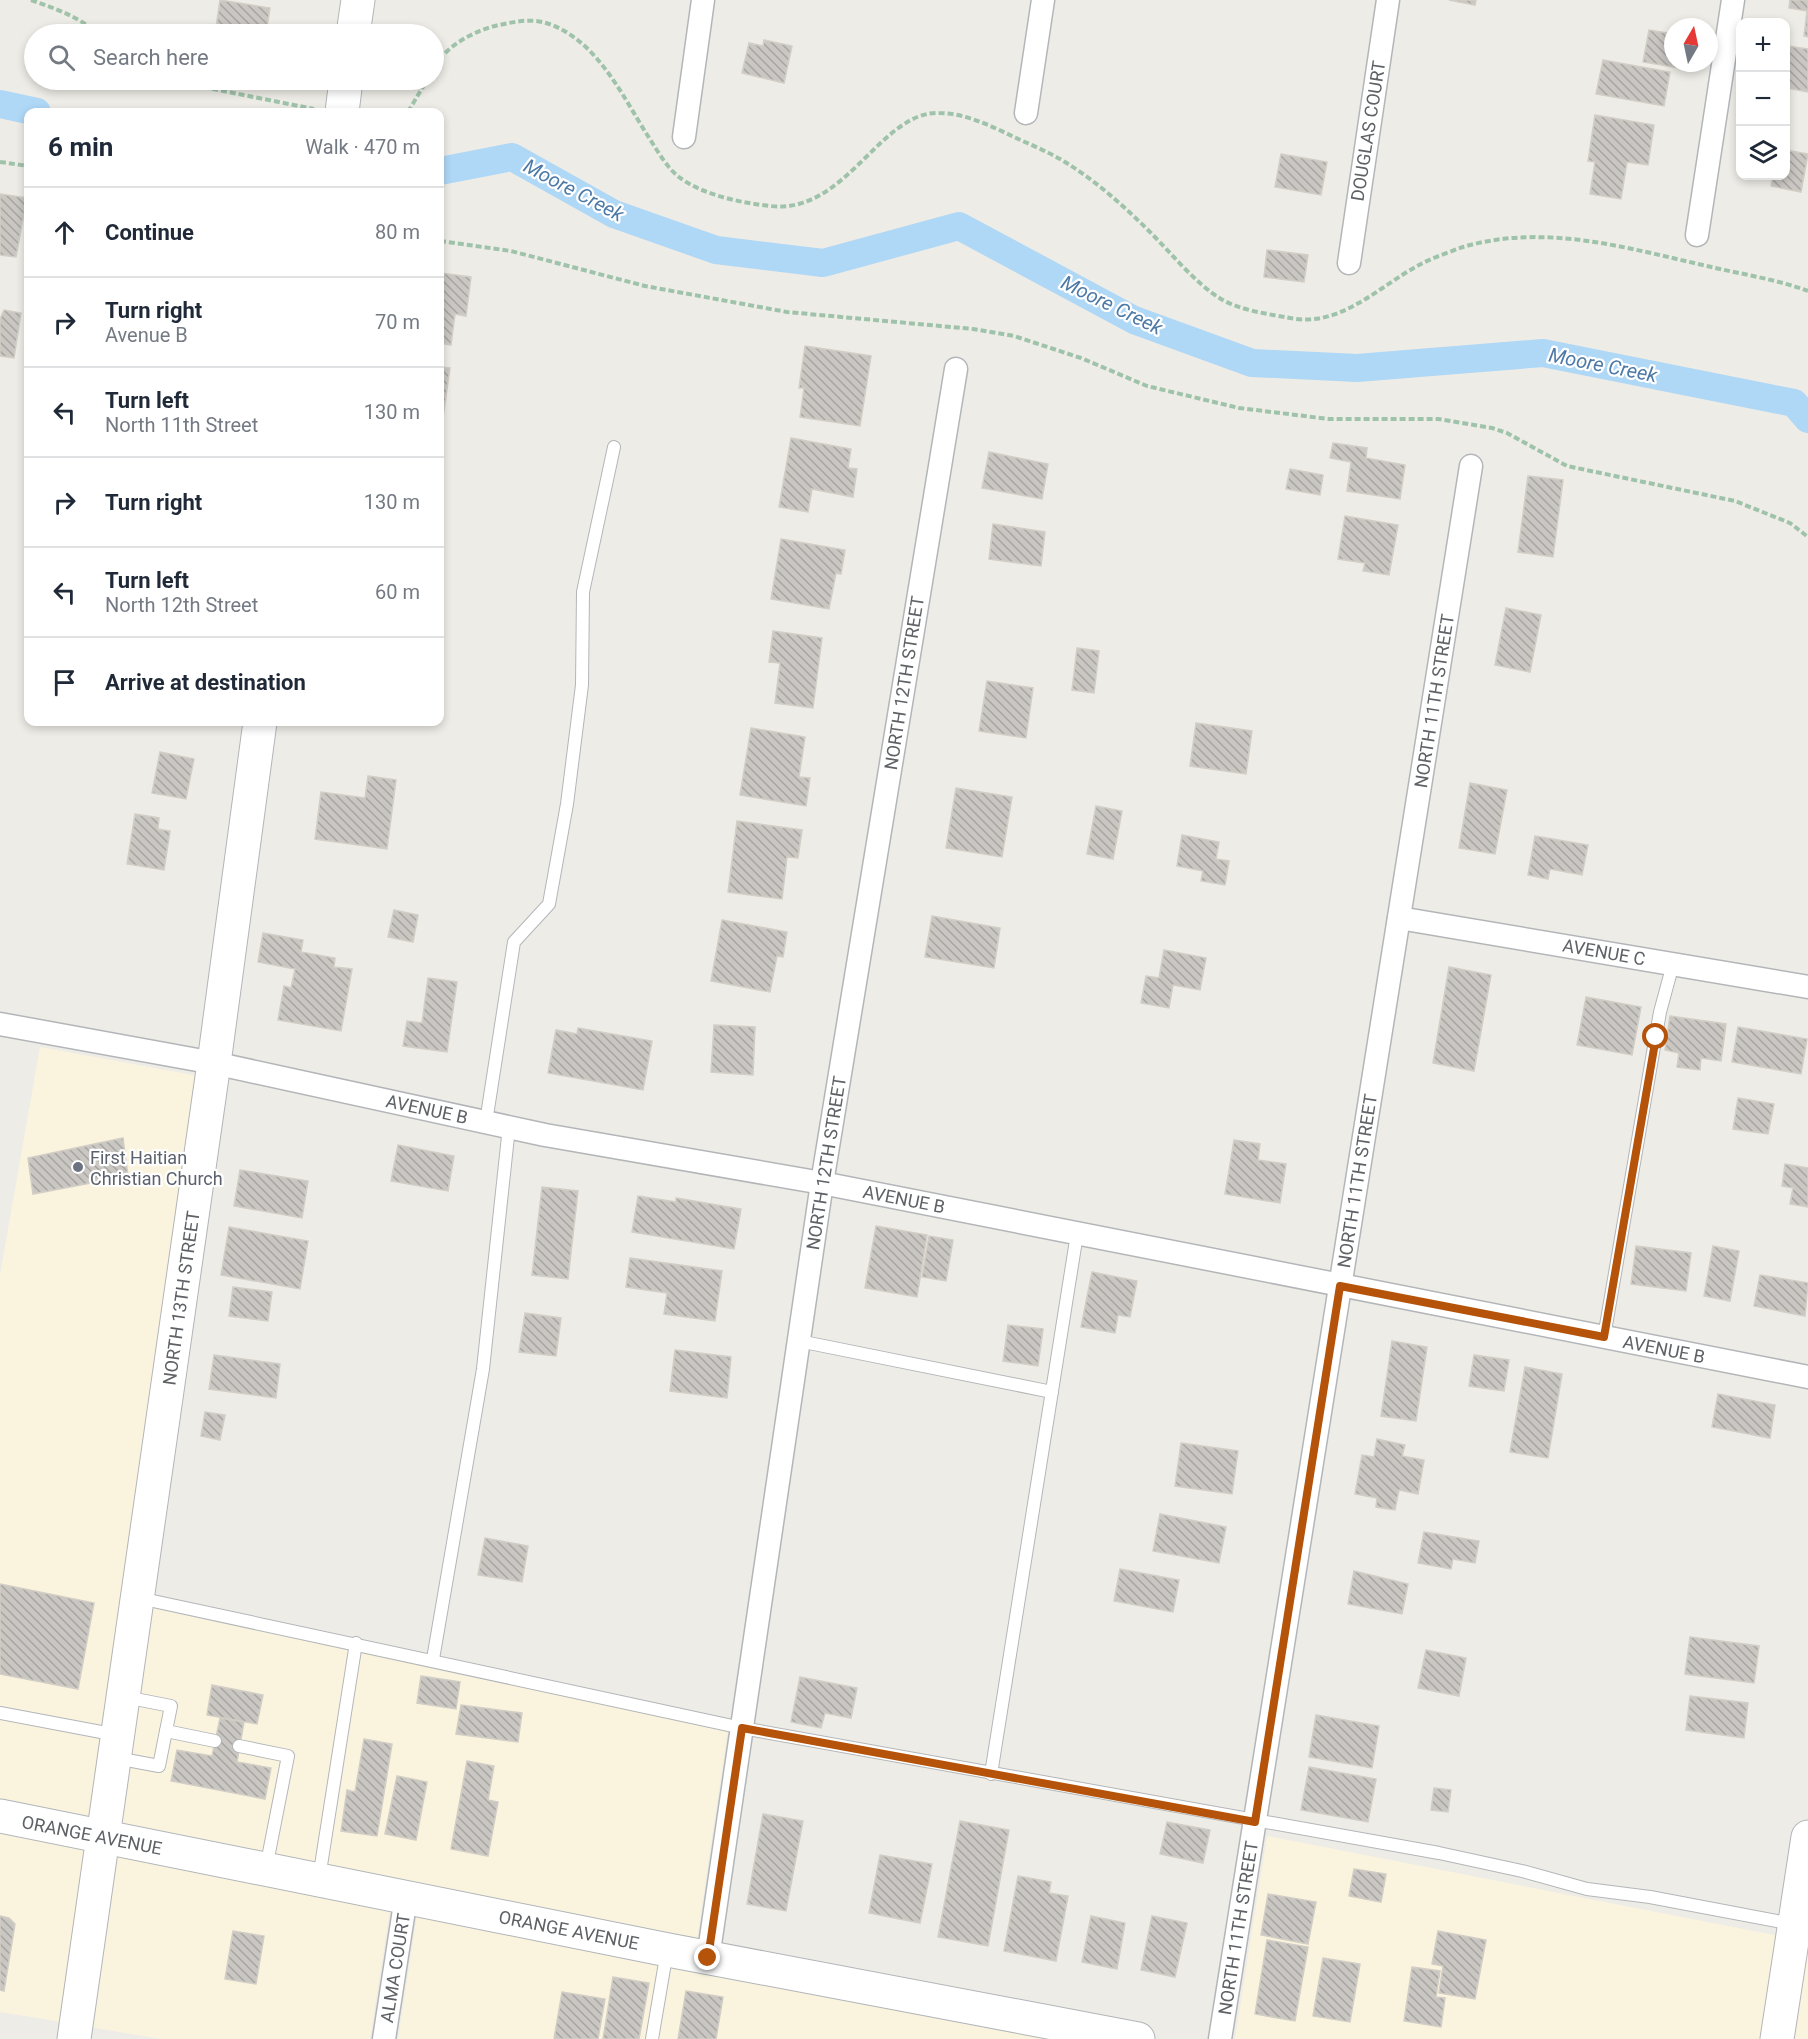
<!DOCTYPE html>
<html lang="en">
<head>
<meta charset="utf-8">
<style>
  body { margin:0; font-family:Roboto,sans-serif; background:#f2f2f3; color:#1f2937 }
  .controls { position:absolute; right:18px; top:18px; display:grid; overflow:hidden; border-radius:12px; box-shadow:0 3px 9px #0003 }
  .controls button { width:54px; height:54px; display:grid; place-items:center; padding:0; border:0; border-bottom:2px solid #e0e1e3; background:#fff; color:#1f2937; font:30px sans-serif }
  .compass { position:absolute; left:1664px; top:18px; width:54px; height:54px; border-radius:50%; background:#fff; box-shadow:0 3px 9px #0003; rotate:9deg }
  .stop { position:absolute; width:18px; height:18px; margin:-14px; border:4px solid #b45309; border-radius:50%; background:#fff }
  .stop.end { background:#b45309; border-color:#fff; box-shadow:0 2px 6px #0008 }
  .list { margin:0; padding:0; list-style:none }
  h2 { display:flex; justify-content:space-between; align-items:center; height:78px; margin:0; padding:0 24px; font-size:26px }
  h2 small { font-size:20px; font-weight:400; color:#747a83 }
  .list li { display:grid; grid-template-columns:39px 1fr auto; gap:18px; align-items:center; box-sizing:border-box; height:90px; padding:0 24px; border-top:2px solid #e0e1e3 }
  .list b { display:block; font-size:22px; white-space:nowrap }
  .list p { margin:0; font-size:20px; white-space:nowrap; color:#747a83 }
  .list em { font-size:20px; font-style:normal; color:#747a83 }
  .icon { flex:none; width:33px; height:33px; fill:none; stroke:currentColor; stroke-width:2; stroke-linecap:round; stroke-linejoin:round }
  .map { position:relative; flex:none; width:1808px; height:2039px; overflow:hidden }
  .search { position:absolute; background:#fff; box-shadow:0 3px 9px #0003; left:24px; top:24px; width:420px; height:66px; display:flex; align-items:center; gap:15px; box-sizing:border-box; padding:0 21px; border-radius:33px; color:#747a83; font-size:22px }
  .panel { position:absolute; background:#fff; box-shadow:0 3px 9px #0003; left:24px; top:108px; width:420px; height:618px; border-radius:12px }
  .map>svg:first-child { display:block }
</style>
</head>
<body>
<div class="map">
<svg width="1808" height="2039" viewBox="0 0 1808 2039">
  <defs>
    <pattern id="building-back-hatch" width="6" height="6" patternUnits="userSpaceOnUse" patternTransform="scale(1.5)"><rect width="6" height="6" fill="#cac7c3"/><path d="M-1 5l2 2M0 0l6 6M5-1l2 2" fill="none" stroke="#a7a5a2"/></pattern>
  </defs>
  <rect width="100%" height="100%" fill="#eeece6"/>
  <g fill="#faf4df">
    <path d="M40,1047L198,1076L92,1819L0,1800V1275Z"/>
    <path d="M152,1600L729,1722L697,1940L120,1825Z"/>
    <path d="M0,1832L88,1850L62,2022L0,2012Z"/>
    <path d="M1267,1836L1779,1936L1763,2039H1235Z"/>
    <path d="M115,1856L390,1910L370,2039H161L90,2027Z"/>
    <path d="M417,1915L1053,2039H398Z"/>
    <path d="M1808,1942V2039H1791Z"/>
  </g>
  <g fill="none" stroke-linecap="round" stroke-linejoin="round">
    <g stroke="#afd7f6" stroke-width="28">
      <path d="M0,104L37,112"/>
      <path d="M440,171L512,157L614,214L716,250L823,263L959,226L1134,320L1252,363L1357,368L1543,353L1794,403L1808,419"/>
    </g>
  </g>
  <g fill="url(#building-back-hatch)" stroke="#d2cec5" stroke-width="1.5">
    <path d="M220,0L270,8L266,34H215Z"/>
    <path d="M1449,0H1476L1475,5Z"/>
    <path d="M1790,0H1808V37L1804,36L1807,11L1789,8Z"/>
    <path d="M1649,30L1673,34V63H1692L1691,70L1643,62Z"/>
    <path d="M764,40L792,46L784,83L742,73L749,43L763,46Z"/>
    <path d="M1788,46L1808,49V92L1786,88Z"/>
    <path d="M1603,60L1670,72L1664,106L1596,94Z"/>
    <path d="M1595,115L1654,125L1648,165L1627,162L1621,199L1590,194L1595,162L1588,161Z"/>
    <path d="M1786,150L1808,154L1801,192L1771,186L1773,176H1786Z"/>
    <path d="M1281,154L1327,162L1321,195L1275,187Z"/>
    <path d="M0,194L27,198L16,257L0,255Z"/>
    <path d="M1267,250L1308,255L1304,282L1264,277Z"/>
    <path d="M440,273L471,277L466,316L455,314L451,345L440,343Z"/>
    <path d="M4,310L21,313L14,358L0,356V319Z"/>
    <path d="M805,346L871,356L860,426L800,417L804,388H799Z"/>
    <path d="M440,367L450,368L440,439Z"/>
    <path d="M791,438L851,449L848,468L857,469L853,497L812,489L808,512L779,507Z"/>
    <path d="M1333,443L1367,448L1366,458L1405,465L1400,499L1347,491L1351,462L1330,458Z"/>
    <path d="M989,452L1048,464L1042,499L982,488Z"/>
    <path d="M1290,469L1323,475L1320,495L1286,489Z"/>
    <path d="M1528,476L1563,480L1553,557L1518,552Z"/>
    <path d="M1345,516L1398,525L1389,575L1363,571L1365,563L1338,559Z"/>
    <path d="M993,524L1045,532L1041,566L989,559Z"/>
    <path d="M781,539L845,550L841,574L836,573L829,609L771,599Z"/>
    <path d="M1506,608L1541,615L1530,672L1495,665Z"/>
    <path d="M773,631L822,638L813,708L775,703L780,663L769,662Z"/>
    <path d="M1077,648L1099,651L1094,693L1072,690Z"/>
    <path d="M987,681L1033,688L1026,738L979,731Z"/>
    <path d="M1196,723L1252,731L1246,774L1190,766Z"/>
    <path d="M751,728L805,737L799,777L810,778L806,806L740,795Z"/>
    <path d="M160,752L194,759L186,799L152,793Z"/>
    <path d="M368,776L396,780L387,849L315,839L321,792L365,798Z"/>
    <path d="M1470,783L1507,790L1495,854L1459,848Z"/>
    <path d="M956,788L1012,797L1002,857L946,848Z"/>
    <path d="M1096,806L1122,811L1113,859L1087,854Z"/>
    <path d="M135,814L159,818L158,829L170,831L164,870L127,864Z"/>
    <path d="M737,821L802,830L798,858L787,857L782,899L728,892Z"/>
    <path d="M1182,835L1219,842L1216,859L1229,861L1225,885L1201,881L1203,871L1177,866Z"/>
    <path d="M1535,836L1588,845L1582,875L1550,869L1548,879L1528,875Z"/>
    <path d="M394,910L418,915L413,942L388,937Z"/>
    <path d="M932,916L1000,928L994,968L925,957Z"/>
    <path d="M722,920L787,932L783,957L777,956L770,992L711,981Z"/>
    <path d="M263,933L303,940L301,952L335,958L334,967L352,969L341,1031L278,1020L284,986L291,988L295,969L258,962Z"/>
    <path d="M1164,950L1206,958L1200,990L1173,985L1169,1008L1141,1003L1146,976L1159,978Z"/>
    <path d="M1449,967L1491,975L1474,1071L1433,1063Z"/>
    <path d="M428,978L457,982L447,1052L403,1046L407,1021L422,1023Z"/>
    <path d="M1586,997L1641,1007L1632,1055L1577,1045Z"/>
    <path d="M1670,1016L1726,1024L1721,1061L1701,1058L1700,1070L1677,1067L1679,1053L1665,1050Z"/>
    <path d="M714,1025L755,1027L753,1075L711,1072Z"/>
    <path d="M1738,1027L1807,1039L1801,1074L1732,1062Z"/>
    <path d="M578,1028L652,1041L643,1090L548,1073L556,1030L577,1034Z"/>
    <path d="M1738,1098L1774,1104L1768,1134L1733,1129Z"/>
    <path d="M123,1138L128,1176L33,1194L28,1158Z"/>
    <path d="M1234,1140L1260,1144L1258,1160L1286,1164L1280,1203L1225,1194Z"/>
    <path d="M398,1145L454,1156L448,1191L391,1181Z"/>
    <path d="M1785,1164L1808,1168V1207L1790,1204L1793,1188L1782,1186Z"/>
    <path d="M240,1170L308,1181L302,1218L234,1206Z"/>
    <path d="M542,1187L578,1191L568,1279L532,1275Z"/>
    <path d="M638,1196L676,1202V1198L741,1209L734,1249L632,1232Z"/>
    <path d="M876,1226L927,1235L917,1297L865,1288Z"/>
    <path d="M229,1227L308,1241L300,1289L221,1275Z"/>
    <path d="M929,1236L953,1240L946,1281L922,1277Z"/>
    <path d="M1636,1246L1691,1253L1686,1291L1631,1284Z"/>
    <path d="M1713,1246L1739,1251L1730,1301L1704,1296Z"/>
    <path d="M630,1258L722,1271L715,1321L664,1314L667,1293L626,1287Z"/>
    <path d="M1092,1272L1137,1281L1130,1317L1118,1315L1115,1333L1081,1327Z"/>
    <path d="M1760,1275L1808,1283L1805,1316L1754,1306Z"/>
    <path d="M233,1287L272,1292L268,1321L229,1316Z"/>
    <path d="M525,1313L561,1318L556,1356L519,1352Z"/>
    <path d="M1008,1325L1043,1329L1038,1366L1003,1361Z"/>
    <path d="M1392,1341L1427,1347L1416,1421L1381,1416Z"/>
    <path d="M675,1350L731,1357L727,1398L670,1391Z"/>
    <path d="M214,1355L280,1364L276,1398L209,1389Z"/>
    <path d="M1474,1355L1509,1360L1504,1391L1469,1386Z"/>
    <path d="M1525,1367L1562,1374L1548,1458L1510,1452Z"/>
    <path d="M1718,1394L1775,1405L1770,1438L1712,1427Z"/>
    <path d="M205,1412L225,1415L220,1440L201,1436Z"/>
    <path d="M1377,1439L1405,1445L1402,1456L1424,1460L1418,1494L1399,1490L1395,1510L1376,1507L1377,1498L1355,1494L1362,1455L1374,1457Z"/>
    <path d="M1181,1443L1238,1451L1232,1494L1175,1486Z"/>
    <path d="M1160,1514L1226,1527L1219,1563L1153,1551Z"/>
    <path d="M1424,1532L1479,1541L1475,1563L1453,1559L1451,1569L1418,1563Z"/>
    <path d="M485,1538L528,1546L522,1582L478,1575Z"/>
    <path d="M1120,1569L1179,1580L1173,1612L1114,1601Z"/>
    <path d="M1354,1571L1408,1584L1402,1614L1348,1604Z"/>
    <path d="M0,1584L94,1603L78,1689L0,1674Z"/>
    <path d="M1690,1637L1759,1646L1754,1683L1685,1674Z"/>
    <path d="M1426,1650L1466,1658L1459,1696L1418,1688Z"/>
    <path d="M421,1676L460,1682L456,1709L417,1703Z"/>
    <path d="M800,1677L857,1688L851,1718L825,1713L821,1728L791,1722Z"/>
    <path d="M212,1685L263,1695L257,1724L207,1715Z"/>
    <path d="M1690,1696L1748,1703L1744,1738L1686,1730Z"/>
    <path d="M461,1705L522,1713L518,1742L456,1734Z"/>
    <path d="M1316,1715L1379,1726L1372,1768L1309,1757Z"/>
    <path d="M220,1718L244,1722L237,1762L271,1768L265,1799L171,1781L177,1750L212,1756Z"/>
    <path d="M364,1739L392,1744L377,1836L341,1831L347,1790L355,1792Z"/>
    <path d="M467,1761L494,1766L488,1800L498,1802L488,1856L451,1849Z"/>
    <path d="M1309,1767L1376,1779L1368,1822L1301,1810Z"/>
    <path d="M397,1776L427,1782L416,1840L385,1834Z"/>
    <path d="M1434,1788L1451,1790L1448,1812L1431,1810Z"/>
    <path d="M763,1814L803,1821L786,1911L747,1904Z"/>
    <path d="M960,1821L1009,1830L988,1946L938,1937Z"/>
    <path d="M1167,1822L1210,1830L1203,1863L1160,1854Z"/>
    <path d="M880,1855L932,1864L920,1923L869,1913Z"/>
    <path d="M1354,1869L1386,1874L1381,1902L1349,1896Z"/>
    <path d="M1018,1876L1051,1882L1049,1893L1068,1896L1056,1961L1004,1951Z"/>
    <path d="M1268,1894L1316,1902L1308,1944L1261,1935Z"/>
    <path d="M0,1916L9,1918L15,1924L4,1991L0,1990Z"/>
    <path d="M1091,1916L1125,1923L1117,1969L1082,1962Z"/>
    <path d="M1152,1916L1187,1923L1175,1977L1141,1970Z"/>
    <path d="M233,1931L264,1936L256,1984L225,1979Z"/>
    <path d="M1438,1931L1486,1940L1475,1999L1439,1993L1443,1966L1432,1964Z"/>
    <path d="M1267,1940L1308,1947L1295,2021L1255,2014Z"/>
    <path d="M1323,1958L1360,1964L1350,2022L1313,2016Z"/>
    <path d="M1412,1967L1440,1971L1436,1997L1445,1998L1441,2027L1404,2021Z"/>
    <path d="M613,1977L649,1983L639,2039H603Z"/>
    <path d="M686,1991L723,1997L716,2039H678Z"/>
    <path d="M562,1992L605,1999L598,2039H554Z"/>
  </g>
  <g fill="none" stroke-linecap="round" stroke-linejoin="round">
    <defs>
      <g id="lane">
        <path d="M486,1122L514,942L549,904L567,804L582,685L583,592L614,447"/>
        <path d="M1604,1337L1660,1012L1673,964"/>
        <path d="M799,1341L1052,1392"/>
        <path d="M139,1598L742,1728L1439,1853L1522,1871L1587,1889L1650,1897L1793,1924"/>
        <path d="M433,1659L483,1369L509,1127"/>
        <path d="M125,1697L171,1706L166,1731L215,1741"/>
        <path d="M0,1713L117,1735"/>
        <path d="M239,1746L288,1756L266,1868"/>
        <path d="M116,1758L159,1766L166,1731"/>
        <path d="M991,1774L1077,1234"/>
        <path d="M319,1878L356,1643"/>
        <path d="M652,2039L667,1951"/>
      </g>
      <g id="street">
        <path d="M1026,113L1043,0"/>
        <path d="M684,137L703,0"/>
        <path d="M1697,235L1733,0"/>
        <path d="M1349,263L1388,0"/>
        <path d="M1399,918L1808,987"/>
        <path d="M0,1024L214,1063L545,1135L822,1183L1808,1377"/>
        <path d="M708,1958L822,1183L956,369"/>
        <path d="M384,2039L406,1897"/>
        <path d="M1220,2039L1471,466"/>
      </g>
      <g id="secondary">
        <path d="M353,34L358,0"/>
        <path d="M342,112L346,80"/>
        <path d="M0,1816L668,1950L1138,2039"/>
        <path d="M74,2039L214,1063L260,722"/>
        <path d="M1777,2039L1808,1837"/>
      </g>
    </defs>
    <use href="#lane" stroke="#b3b6b9" stroke-width="14"/>
    <use href="#street" stroke="#b3b6b9" stroke-width="25"/>
    <use href="#secondary" stroke="#b2b5b9" stroke-width="35"/>
    <g stroke="#9fc3aa" stroke-width="4" stroke-dasharray="6 3" stroke-linecap="butt">
      <path d="M31,0C56,9 78,16 98,34"/>
      <path d="M434,67C446,46 475,30 499,25C514,22 530,18 546,23C595,38 621,93 646,133C656,148 665,166 679,177C702,195 742,203 770,206C846,215 880,111 939,113C965,113 991,126 1014,137C1031,145 1049,152 1065,162C1096,181 1125,207 1151,233C1171,253 1196,284 1221,299C1239,310 1268,314 1290,318C1340,328 1378,287 1419,265C1432,258 1449,252 1463,247C1545,223 1627,248 1707,266C1740,274 1776,279 1808,291"/>
      <path d="M168,80L314,109"/>
      <path d="M408,112L427,80"/>
      <path d="M0,162L28,166"/>
      <path d="M440,241L511,251L645,286L787,312L973,329L1014,336L1081,358L1147,386L1239,408L1329,419H1438L1492,428L1507,433L1567,466L1735,501L1790,523L1808,537"/>
    </g>
    <use href="#lane" stroke="#fff" stroke-width="12"/>
    <use href="#street" stroke="#fff" stroke-width="22"/>
    <use href="#secondary" stroke="#fff" stroke-width="33"/>
  </g>
  <g fill="none" stroke-linecap="round" stroke-linejoin="round">
    <path stroke="#b45309" stroke-width="8" d="M708,1958L742,1728L1255,1822L1340,1286L1604,1337L1656,1037"/>
  </g>
  <circle fill="#6b7280" stroke="#fff" stroke-width="2" cx="78" cy="1167" r="6"/>
  <g text-anchor="middle" dominant-baseline="central" stroke-width="4.5" stroke-linejoin="round" paint-order="stroke">
    <g font-size="18" fill="#5e6165" stroke="#fff">
      <text transform="translate(1368 131) rotate(-81)">DOUGLAS COURT</text>
      <text transform="translate(904 683) rotate(-81)">NORTH 12TH STREET</text>
      <text transform="translate(1434 701) rotate(-81)">NORTH 11TH STREET</text>
      <text transform="translate(1604 952) rotate(10)">AVENUE C</text>
      <text transform="translate(427 1109) rotate(12)">AVENUE B</text>
      <text transform="translate(826 1163) rotate(-81)">NORTH 12TH STREET</text>
      <text transform="translate(1357 1181) rotate(-81)">NORTH 11TH STREET</text>
      <text transform="translate(904 1199) rotate(11)">AVENUE B</text>
      <text transform="translate(181 1298) rotate(-82)">NORTH 13TH STREET</text>
      <text transform="translate(1664 1349) rotate(11)">AVENUE B</text>
      <text transform="translate(92 1835) rotate(11)">ORANGE AVENUE</text>
      <text transform="translate(1238 1928) rotate(-81)">NORTH 11TH STREET</text>
      <text transform="translate(569 1930) rotate(11)">ORANGE AVENUE</text>
      <text transform="translate(395 1968) rotate(-81)">ALMA COURT</text>
    </g>
    <g font-size="18" fill="#5b616d" stroke="#fff" text-anchor="start">
      <text x="90" y="1157">First Haitian<tspan x="90" dy="21">Christian Church</tspan></text>
    </g>
    <g font-size="20" font-style="italic" fill="#4d79a6" stroke="#fff">
      <text transform="translate(574 190) rotate(28)">Moore Creek</text>
      <text transform="translate(1112 305) rotate(26)">Moore Creek</text>
      <text transform="translate(1603 365) rotate(11)">Moore Creek</text>
    </g>
  </g>
</svg>
<div class="controls">
<button>+</button>
<button>−</button>
<button><svg class="icon" aria-label="layers" viewBox="0 0 24 24"><path d="M12 4l9 5-9 5-9-5zM3 14l9 5 9-5"/></svg></button>
</div>
<svg class="compass" viewBox="-18 -18 36 36"><path d="M0-13l5 13h-10z" fill="#e53935"/><path d="M0 13l5-13h-10z" fill="#747a83"/></svg>
<div class="stop" style="left:1656px;top:1037px"></div>
<div class="stop end" style="left:708px;top:1958px"></div>
<div class="search"><svg class="icon" aria-label="search" viewBox="0 0 24 24"><circle cx="10" cy="10" r="6"/><path d="M15 15l6 6"/></svg>Search here</div>
<section class="panel">
<h2>6 min<small>Walk · 470 m</small></h2>
<ul class="list">
<li><svg class="icon" aria-label="ahead" viewBox="0 0 24 24"><path d="M12 20V5M6 11l6-6 6 6"/></svg><div><b>Continue</b></div><em>80 m</em></li>
<li><svg class="icon" aria-label="right" viewBox="0 0 24 24"><path d="M7 20v-9h11M14 6l5 5-5 5"/></svg><div><b>Turn right</b><p>Avenue B</p></div><em>70 m</em></li>
<li><svg class="icon" aria-label="left" viewBox="0 0 24 24"><path d="M17 20v-9H6M10 6l-5 5 5 5"/></svg><div><b>Turn left</b><p>North 11th Street</p></div><em>130 m</em></li>
<li><svg class="icon" aria-label="right" viewBox="0 0 24 24"><path d="M7 20v-9h11M14 6l5 5-5 5"/></svg><div><b>Turn right</b></div><em>130 m</em></li>
<li><svg class="icon" aria-label="left" viewBox="0 0 24 24"><path d="M17 20v-9H6M10 6l-5 5 5 5"/></svg><div><b>Turn left</b><p>North 12th Street</p></div><em>60 m</em></li>
<li><svg class="icon" aria-label="arrive" viewBox="0 0 24 24"><path d="M6 21V4h12l-3 4 3 4H6"/></svg><div><b>Arrive at destination</b></div></li>
</ul>
</section>
</div>
</body>
</html>
